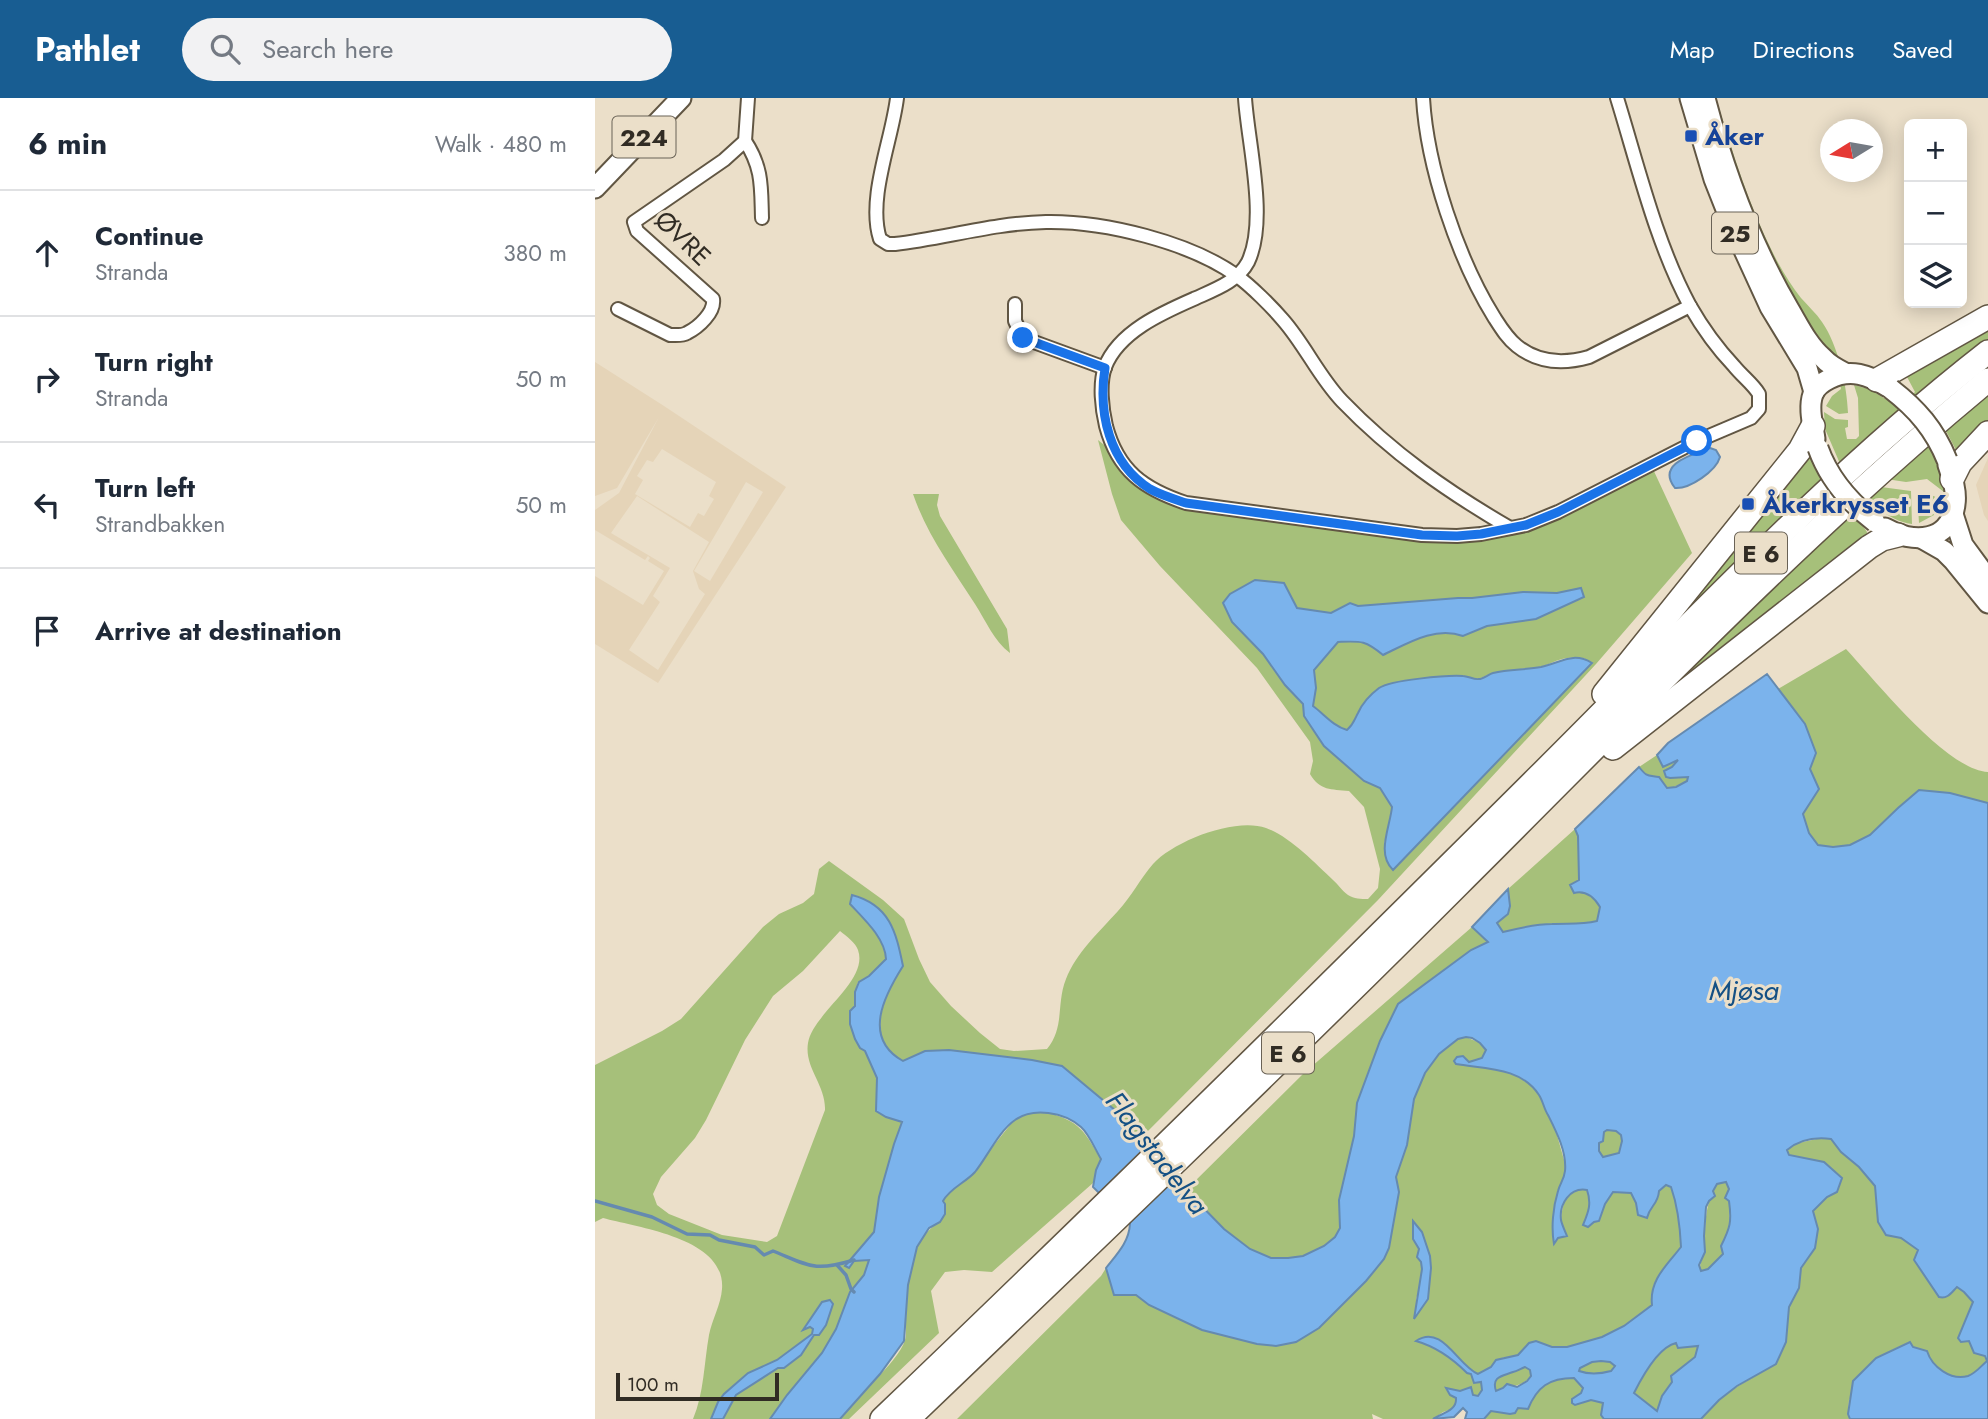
<!DOCTYPE html>
<html lang="en">
<head>
<meta charset="utf-8">
<style>
  body { margin:0; font-family:Jost,sans-serif; background:#f2f2f3; color:#1f2937 }
  .controls { position:absolute; right:21px; top:21px; display:grid; overflow:hidden; border-radius:10px; box-shadow:0 4px 18px #0003 }
  .controls button { width:63px; height:63px; display:grid; place-items:center; padding:0; border:0; border-bottom:2px solid #e0e1e3; background:#fff; color:#1f2937; font:35px sans-serif }
  .compass { position:absolute; left:1225px; top:21px; width:63px; height:63px; border-radius:50%; background:#fff; box-shadow:0 4px 18px #0003; rotate:259deg }
  .scale { position:absolute; left:21px; bottom:18px; width:163px; box-sizing:border-box; padding-left:7px; border:4px solid #312c24; border-top:0; font-size:19px; line-height:24px; white-space:nowrap; color:#312c24; -webkit-text-stroke:5px #ebdfc9; paint-order:stroke }
  .stop { position:absolute; width:21px; height:21px; margin:-16px; border:5px solid #1a73e8; border-radius:50%; background:#fff }
  .stop.end { background:#1a73e8; border-color:#fff; box-shadow:0 2px 7px #0008 }
  .list { margin:0; padding:0; list-style:none }
  h2 { display:flex; justify-content:space-between; align-items:center; height:91px; margin:0; padding:0 28px; font-size:30px }
  h2 small { font-size:23px; font-weight:400; color:#747a83 }
  .list li { display:grid; grid-template-columns:46px 1fr auto; gap:21px; align-items:center; box-sizing:border-box; height:126px; padding:0 28px; border-top:2px solid #e0e1e3 }
  .list b { display:block; font-size:26px; white-space:nowrap }
  .list p { margin:0; font-size:23px; white-space:nowrap; color:#747a83 }
  .list em { font-size:23px; font-style:normal; color:#747a83 }
  .icon { flex:none; width:38px; height:38px; fill:none; stroke:currentColor; stroke-width:2; stroke-linecap:round; stroke-linejoin:round }
  .map { position:relative; flex:none; width:1393px; height:1321px; overflow:hidden }
  header { display:flex; align-items:center; gap:42px; box-sizing:border-box; height:98px; padding:0 35px; background:#185d92; color:#fff }
  header strong { font-size:33px }
  nav { display:flex; gap:38px; margin-inline-start:auto; font-size:24px }
  .search { width:490px; height:63px; background:#f2f2f3; display:flex; align-items:center; gap:18px; box-sizing:border-box; padding:0 24px; border-radius:38px; color:#747a83; font-size:26px }
  main { display:flex }
  aside { flex:1; background:#fff }
  .map>svg:first-child { display:block }
</style>
</head>
<body>
<header>
<strong>Pathlet</strong>
<div class="search"><svg class="icon" aria-label="search" viewBox="0 0 24 24"><circle cx="10" cy="10" r="6"/><path d="M15 15l6 6"/></svg>Search here</div>
<nav><a>Map</a><a>Directions</a><a>Saved</a></nav>
</header>
<main>
<aside>
<h2>6 min<small>Walk · 480 m</small></h2>
<ul class="list">
<li><svg class="icon" aria-label="ahead" viewBox="0 0 24 24"><path d="M12 20V5M6 11l6-6 6 6"/></svg><div><b>Continue</b><p>Stranda</p></div><em>380 m</em></li>
<li><svg class="icon" aria-label="right" viewBox="0 0 24 24"><path d="M7 20v-9h11M14 6l5 5-5 5"/></svg><div><b>Turn right</b><p>Stranda</p></div><em>50 m</em></li>
<li><svg class="icon" aria-label="left" viewBox="0 0 24 24"><path d="M17 20v-9H6M10 6l-5 5 5 5"/></svg><div><b>Turn left</b><p>Strandbakken</p></div><em>50 m</em></li>
<li><svg class="icon" aria-label="arrive" viewBox="0 0 24 24"><path d="M6 21V4h12l-3 4 3 4H6"/></svg><div><b>Arrive at destination</b></div></li>
</ul>
</aside>
<div class="map">
<svg width="1393" height="1321" viewBox="0 0 1393 1321">
  <rect width="100%" height="100%" fill="#ebdfc9"/>
  <g fill="#e5d4b8" fill-rule="evenodd">
    <path d="M0,264L69,308L191,389L63,585L0,546V478L48,507L69,473L53,463L55,460L53,458L50,462L0,432V412L24,395L64,319L22,390L0,398ZM67,351L121,384L114,398L119,401L109,418L103,415L95,429L40,396L48,382L42,378L52,362L58,364ZM151,384L168,394L115,483L99,473ZM42,398L114,444L98,473L104,491L110,496L63,572L34,552L65,504L58,498L75,470L16,435Z"/>
    <path d="M1393,360V423L1389,417L1381,387Z"/>
  </g>
  <g fill="#a6c07a" fill-rule="evenodd">
    <path d="M1117,0H1121C1137,53 1153,105 1178,155C1186,171 1195,186 1206,200C1213,208 1221,215 1227,224C1243,247 1252,287 1253,315L1244,316L1231,308L1237,298L1246,291L1240,257L1234,253L1220,236L1182,175L1160,129Z"/>
    <path d="M1393,225V242L1246,368L1230,331L1229,314L1240,321L1253,322V329L1250,330L1252,341H1261L1264,338L1263,300L1259,287L1274,291L1304,309L1320,294L1311,277Z"/>
    <path d="M1393,296V323L1362,354L1350,331Z"/>
    <path d="M503,342L514,351L550,392L581,408L661,420L892,440L1057,369L1097,455L1001,566L783,802L545,1041L521,1013L467,968L437,962L354,952L330,953L308,963C268,940 289,899 308,868C301,835 295,806 257,797L255,807C269,821 290,840 291,862L274,878L263,884L260,894V909L270,953L282,980L281,1013L291,1019L307,1023L299,1046L284,1099L279,1134L251,1168L259,1163L274,1162L269,1177L255,1194L241,1231L227,1255L192,1297L175,1321H98C109,1295 109,1265 114,1237C117,1222 126,1206 127,1191C131,1140 44,1130 8,1120L0,1124V967L67,933L86,921L168,829L184,816L208,805L219,796L224,771L234,763L288,802L309,821L324,861L335,884L356,908L385,935L405,951L419,953L452,951C470,929 461,906 471,881C481,855 505,833 523,813C536,799 545,781 558,766C579,743 640,719 671,730C694,738 720,765 738,782C743,786 747,793 753,797C759,801 766,801 773,801L783,790L785,771L769,709L754,693C736,691 725,693 715,676L718,663L715,644L662,570L565,468L526,422L517,396ZM660,482L689,485L702,510L736,515L755,505L763,508L863,500H877L928,494L962,495L986,490L941,521L892,528L868,538C840,528 813,545 788,557C770,542 766,543 743,544L719,572L721,590L718,608C730,616 738,628 752,632L759,626L761,617L884,581C903,571 924,572 945,569C953,567 959,563 967,561C973,559 983,560 990,560L789,747L797,709L785,690L769,683L761,675L708,607L690,587L668,556L637,524L646,490ZM245,833C251,838 261,845 263,852C274,883 218,915 213,945C209,970 231,987 230,1012L182,1138L172,1144L127,1137L74,1116L62,1107L58,1096L66,1079L100,1040L111,1022L150,942L178,898L208,873Z"/>
    <path d="M1333,342C1342,359 1349,375 1349,394L1332,381L1311,384L1291,381Z"/>
    <path d="M1215,353L1231,382L1022,587Z"/>
    <path d="M1286,389L1316,393L1317,426C1298,424 1281,409 1267,397Z"/>
    <path d="M1322,395H1331L1348,402L1339,417L1324,425Z"/>
    <path d="M318,396H344L342,407L345,418L412,531L415,555C399,543 391,523 380,506C357,470 332,437 318,396Z"/>
    <path d="M1253,411L1261,418L1272,434L1271,441L1038,628Z"/>
    <path d="M1251,551C1280,582 1351,672 1393,674V705L1355,695L1324,692L1303,710L1275,737L1255,747L1238,749L1223,747L1214,735L1208,716L1224,691L1215,671L1210,625L1183,591Z"/>
    <path d="M1062,657L1068,667L1077,665L1080,662H1084L1082,666L1073,672L1081,679H1093L1092,683L1075,691L1069,688L1064,679C1052,677 1052,679 1044,669Z"/>
    <path d="M980,731L983,738L984,782L976,788L1000,800L1005,809L1002,823C985,827 973,825 957,826C940,826 924,830 908,835L902,825L913,816L915,808L913,791Z"/>
    <path d="M877,829L893,844L876,852L803,906L785,943L762,1005L759,1038L744,1102L745,1130L740,1139L729,1148L708,1158L693,1160H676L655,1151L629,1131L591,1092L708,976Z"/>
    <path d="M871,939L885,945L891,952L888,960L874,964L880,969L904,971L920,977L937,988L946,999L952,1015L960,1030L971,1069L959,1126L958,1140L960,1145C970,1128 960,1086 992,1092C997,1105 993,1114 988,1127L1004,1123L1010,1106L1018,1094L1036,1095L1041,1105L1043,1117L1052,1119C1055,1108 1063,1106 1064,1093L1070,1087L1076,1089C1083,1109 1085,1127 1086,1149C1072,1167 1053,1182 1057,1207L1029,1228L1007,1239L972,1249H957L941,1243L935,1245L923,1257L907,1260L896,1269L883,1276C870,1271 855,1250 842,1240L821,1243C842,1249 857,1260 872,1275L876,1276L886,1284L887,1292L883,1299L878,1297L871,1291L865,1293L858,1291L861,1305L857,1311L848,1314L838,1321H788L777,1316L778,1321H362L506,1178L511,1170L519,1197H541L554,1207L573,1216L636,1238L662,1246L735,1218L754,1201L794,1150L804,1094L801,1079L812,1047L819,1001L830,975L844,956L863,941ZM819,1124C839,1150 834,1171 833,1201L821,1202C824,1189 831,1171 823,1159L825,1151L818,1141Z"/>
    <path d="M451,1014C486,1024 488,1032 506,1061L498,1085L397,1174L369,1172L350,1174L336,1193L344,1235L254,1321H238C256,1304 304,1264 310,1242C312,1236 310,1227 311,1221C313,1189 313,1141 345,1124L348,1103L351,1097L379,1074L391,1057L419,1022L434,1015Z"/>
    <path d="M1012,1031L1021,1033L1026,1037L1027,1043L1024,1055L1008,1059L1004,1053V1045L1008,1043L1009,1034Z"/>
    <path d="M1226,1040L1236,1041L1246,1054L1264,1069L1280,1088L1283,1124L1291,1137L1306,1140L1323,1152L1361,1188L1369,1194L1378,1205L1374,1243L1391,1259L1392,1263C1386,1269 1378,1278 1370,1279C1349,1281 1333,1261 1318,1249L1314,1244L1281,1260L1254,1302L1253,1316L1255,1321H1106L1124,1302L1143,1288L1181,1266L1191,1244L1194,1209L1204,1190L1206,1170L1220,1150L1223,1131L1218,1113L1232,1099L1242,1094L1211,1060L1194,1057L1192,1052L1199,1046Z"/>
    <path d="M1131,1084L1134,1091L1135,1132L1130,1139L1128,1156L1113,1171L1106,1173C1103,1165 1109,1161 1110,1152C1110,1129 1109,1107 1122,1086Z"/>
    <path d="M1081,1245L1087,1250L1103,1248L1100,1259L1076,1278L1078,1284L1067,1298L1062,1314L1039,1294C1048,1278 1062,1249 1081,1245Z"/>
    <path d="M1006,1263L1015,1264L1020,1268L1016,1273C1005,1277 995,1277 984,1273L985,1270L997,1264Z"/>
    <path d="M930,1269L935,1272L936,1278C926,1290 914,1288 901,1293C895,1278 907,1278 918,1274C922,1273 926,1271 930,1269Z"/>
    <path d="M972,1280H979L988,1290L986,1295L996,1302L1008,1305L1006,1317L1009,1321H889L896,1313L915,1316L955,1283Z"/>
  </g>
  <g fill="#7bb3ec" stroke="#658ab0" stroke-width="2" fill-rule="evenodd">
    <path d="M1115,350L1121,352L1125,359C1121,373 1095,391 1080,390C1061,366 1096,357 1115,350Z"/>
    <path d="M660,482L689,485L702,510L736,515L755,505L763,508L863,500H877L928,494L962,495L986,490L989,499L941,521L892,528L868,538C840,528 813,545 788,557C770,542 766,543 743,544L719,572L721,590L718,608C729,616 738,628 752,632C759,626 759,622 763,615C767,606 776,596 784,590C796,582 852,577 868,578C873,578 879,582 884,581C888,581 894,576 898,575C914,571 930,572 946,569C965,565 978,553 997,565L798,772C781,756 795,729 797,709L785,690L769,683L729,648L709,618L708,606L690,587L668,556L637,524L628,505L635,496Z"/>
    <path d="M1172,576L1210,626L1221,655L1215,671L1224,691L1208,716L1214,735L1223,747L1238,749L1255,747L1275,737L1303,710L1324,692L1355,695L1393,705V1321H1255L1253,1316L1258,1283L1281,1260L1315,1244L1318,1249L1332,1253C1337,1269 1356,1283 1373,1278C1381,1275 1386,1268 1392,1263L1390,1258L1379,1255L1374,1243L1366,1244L1363,1240L1378,1204L1369,1194L1362,1189C1356,1195 1353,1201 1344,1199L1319,1162L1323,1152L1306,1140L1291,1137L1283,1124L1280,1088L1264,1069L1246,1054L1236,1041C1220,1039 1204,1042 1192,1052L1194,1057L1229,1064L1247,1080L1242,1094L1232,1099L1218,1113L1223,1131L1220,1150L1206,1170L1204,1190L1194,1209L1191,1244L1181,1266L1142,1288L1124,1302L1106,1321H1009L1006,1317L1008,1305L996,1302L980,1307L977,1305V1301L986,1295L988,1290L979,1280C954,1280 942,1289 933,1311L923,1310L920,1315L915,1316L896,1313L889,1321H870L872,1314L868,1310L859,1319L838,1321C847,1315 862,1313 861,1300L855,1297L851,1290L865,1293L876,1289L878,1297L883,1298L887,1292L886,1284L879,1285L876,1276L872,1275C857,1260 842,1249 821,1243C847,1225 863,1268 883,1276L896,1269L901,1262L923,1257L934,1245L941,1243L957,1249H972L1007,1239L1029,1228L1057,1207C1054,1182 1072,1167 1086,1149C1085,1127 1083,1109 1076,1089L1071,1087L1064,1093C1063,1107 1055,1107 1052,1120L1043,1117L1041,1105L1036,1095L1018,1094L1010,1106L1004,1123L999,1124L993,1129L988,1127C993,1115 997,1106 992,1092C975,1089 964,1106 966,1122C967,1127 970,1133 972,1138L963,1140L959,1146C956,1130 958,1109 963,1093C965,1085 969,1082 970,1073C972,1054 961,1033 953,1017C949,1011 948,1003 944,997C926,969 890,971 861,966L859,963L862,959L868,958L874,964L887,960L891,952L885,945L877,940L871,939L863,941L844,956L830,975L819,1001L812,1047L801,1079L804,1094L794,1150L789,1161L771,1183L724,1230L701,1244L681,1248L662,1246L607,1232L554,1207L541,1197H519L511,1170C522,1156 534,1144 535,1126L498,1089L501,1072L506,1061C500,1051 494,1036 486,1029C469,1014 438,1009 420,1022C404,1033 392,1059 380,1074C370,1085 355,1090 348,1103L350,1106V1116L345,1124L334,1130L322,1149L313,1187L309,1243L285,1276L245,1321H175L192,1297L227,1255L241,1231L255,1194L269,1177L274,1162L259,1163L254,1170L250,1168L279,1134L284,1099L299,1046L307,1024L291,1019L281,1013L282,980L270,953L265,950L260,941L255,926V913L260,908V894L264,884L274,878L291,861C290,840 269,821 255,806L257,797C295,807 301,834 308,868C289,898 267,940 308,963L330,953L354,952L437,962L467,968L521,1013L553,1053L629,1131L655,1151L676,1160H693L708,1158L729,1148L740,1139L745,1130L744,1102L759,1038L762,1005L785,943L803,906L876,852L893,844L877,829L913,791L915,808L913,816L902,825L908,834C924,830 940,826 957,826C973,825 985,827 1002,823L1005,809C999,799 991,792 979,795L975,787L984,782L983,738L980,731L1044,669C1052,679 1052,677 1064,679L1072,690L1081,689L1092,683L1093,679L1075,680L1071,679L1069,673L1077,669L1083,662L1068,669L1062,657L1073,645ZM1012,1032L1021,1033L1026,1037L1027,1043L1024,1055L1008,1059L1004,1053V1045L1008,1043L1009,1034ZM1131,1084L1134,1091L1130,1100L1134,1103C1137,1124 1135,1130 1126,1148L1128,1156L1113,1171L1106,1173L1104,1167L1110,1154L1109,1138L1111,1109L1114,1103L1120,1098L1118,1093L1122,1086ZM1081,1245L1083,1250L1103,1248L1100,1259L1076,1278L1077,1284L1067,1298L1062,1313L1039,1295C1047,1279 1064,1249 1081,1245ZM1006,1263L1015,1264L1020,1268L1016,1273C1005,1276 995,1277 984,1273L985,1270L997,1264ZM930,1269L935,1272L936,1278L932,1283L922,1289L912,1286L908,1290L901,1293C896,1278 908,1278 918,1274C922,1273 925,1271 930,1269Z"/>
    <path d="M818,1123L827,1134L835,1158L836,1170L833,1201L819,1221L827,1171L826,1164L822,1159L824,1151L818,1141Z"/>
    <path d="M235,1202L238,1206L231,1227L224,1237H219L206,1257L189,1270H183L141,1297L128,1321H116L123,1304L129,1296L153,1275L182,1262L217,1236L218,1231L215,1229L208,1232L227,1204Z"/>
  </g>
  <g fill="none" stroke-linecap="round" stroke-linejoin="round">
    <g stroke="#658ab0" stroke-width="3.5">
      <path d="M0,1103L57,1119L92,1136L115,1137L124,1142L160,1149L169,1157L178,1153C215,1168 219,1174 259,1162"/>
      <path d="M242,1167L251,1177L256,1191L259,1194"/>
    </g>
    <defs>
      <g id="minor">
        <path d="M302,0C297,42 272,100 285,141L293,146H300C350,140 400,125 451,124C509,123 595,144 642,178C656,188 677,209 688,222C710,247 724,279 747,303C797,355 853,394 915,430"/>
        <path d="M650,0C653,46 673,122 653,164C643,183 621,191 601,200C569,214 524,233 510,269C504,286 507,311 511,328C523,373 549,391 591,405L827,437L862,438L886,436L931,427L963,414L1102,343L1156,320L1164,311V296C1158,286 1147,278 1139,268C1122,250 1107,229 1095,208C1061,145 1043,68 1022,0"/>
        <path d="M828,0C832,69 863,161 899,219C906,230 912,240 922,248C943,265 969,266 994,259L1095,208"/>
        <path d="M150,43C168,70 166,90 167,120"/>
        <path d="M420,206V223L428,240L510,270"/>
        <path d="M23,211L75,237C81,237 87,238 92,235C104,229 120,214 118,201L42,133L39,124L129,62L150,43L153,0"/>
      </g>
      <path id="primary" d="M0,90L86,0"/>
      <g id="trunk">
        <path d="M1095,0L1119,81L1136,124L1175,209L1212,270L1219,294"/>
        <path d="M1110,0C1129,73 1156,146 1194,211C1204,228 1213,247 1228,260C1234,267 1242,271 1250,275"/>
        <path d="M1220,341C1218,327 1213,310 1218,296C1221,289 1228,284 1234,281C1255,270 1274,277 1293,289"/>
        <path d="M1358,416L1368,447L1393,481"/>
        <path d="M1290,430C1317,446 1356,445 1360,406C1362,393 1357,379 1353,367"/>
        <path d="M1328,441L1349,453L1358,462L1393,505"/>
      </g>
      <g id="motorway">
        <path d="M1282,282L1393,219"/>
        <path d="M1357,381L1365,365L1393,335"/>
        <path d="M1009,596L1205,352L1218,328"/>
        <path d="M1018,650L1274,449L1287,441L1303,437"/>
        <path d="M287,1321C509,1109 727,894 944,678C1090,533 1230,381 1393,254"/>
        <path d="M313,1321C498,1144 683,967 864,786C1037,614 1205,437 1393,282"/>
      </g>
    </defs>
    <use href="#minor" stroke="#615643" stroke-width="16"/>
    <use href="#primary" stroke="#615643" stroke-width="23"/>
    <use href="#trunk" stroke="#615643" stroke-width="23"/>
    <use href="#motorway" stroke="#615643" stroke-width="26"/>
    <use href="#minor" stroke="#fff" stroke-width="12"/>
    <use href="#primary" stroke="#fff" stroke-width="19"/>
    <use href="#trunk" stroke="#fff" stroke-width="19"/>
    <use href="#motorway" stroke="#fff" stroke-width="23"/>
    <defs>
      <g id="trunk-bridge">
        <path d="M1296,291C1322,311 1340,332 1352,362"/>
        <path d="M1223,350C1234,381 1254,404 1280,424"/>
      </g>
    </defs>
    <use href="#trunk-bridge" stroke="#615643" stroke-width="23" stroke-linecap="butt"/>
    <use href="#trunk-bridge" stroke="#fff" stroke-width="19"/>
  </g>
  <g fill="none" stroke-linecap="round" stroke-linejoin="round">
    <path stroke="#1a73e8" stroke-width="9" d="M428,240L510,270C503,315 514,365 555,391C566,397 579,401 591,405L827,437L862,438L886,436L931,427L963,414L1102,343"/>
  </g>
  <g fill="#1a4fb4" stroke="#ebdfc9" stroke-width="2.5">
    <rect x="1089" y="31" width="14" height="14" rx="3.5"/>
    <rect x="1146" y="399" width="14" height="14" rx="3.5"/>
  </g>
  <g text-anchor="middle" dominant-baseline="central" stroke-width="6" stroke-linejoin="round" paint-order="stroke">
    <g fill="#ebdfc9" stroke="#696256" stroke-width="2">
      <rect x="17.5" y="18.5" width="63" height="41" rx="5"/>
      <rect x="1117" y="114.5" width="46" height="41" rx="5"/>
      <rect x="1140" y="434.5" width="52" height="41" rx="5"/>
      <rect x="667" y="934.5" width="52" height="41" rx="5"/>
    </g>
    <g font-size="24" font-weight="bold" fill="#312c24">
      <text x="49" y="39">224</text>
      <text x="1140" y="135">25</text>
      <text x="1166" y="455">E 6</text>
      <text x="693" y="955">E 6</text>
    </g>
    <g font-size="26" font-weight="bold" fill="#164399" stroke="#ebdfc9" text-anchor="start">
      <text x="1110" y="38">Åker</text>
      <text x="1167" y="406">Åkerkrysset E6</text>
    </g>
    <g font-size="26" fill="#312c24" stroke="#ebdfc9">
      <text transform="translate(88 140) rotate(44)">ØVRE</text>
    </g>
    <g font-size="28" font-style="italic" fill="#145084" stroke="#ebdfc9">
      <text x="1149" y="892">Mjøsa</text>
      <text transform="translate(562 1055) rotate(52)">Flagstadelva</text>
    </g>
  </g>
</svg>
<div class="controls">
<button>+</button>
<button>−</button>
<button><svg class="icon" aria-label="layers" viewBox="0 0 24 24"><path d="M12 4l9 5-9 5-9-5zM3 14l9 5 9-5"/></svg></button>
</div>
<svg class="compass" viewBox="-18 -18 36 36"><path d="M0-13l5 13h-10z" fill="#e53935"/><path d="M0 13l5-13h-10z" fill="#747a83"/></svg>
<div class="scale">100 m</div>
<div class="stop" style="left:1102px;top:343px"></div>
<div class="stop end" style="left:428px;top:240px"></div>
</div>
</main>
</body>
</html>
